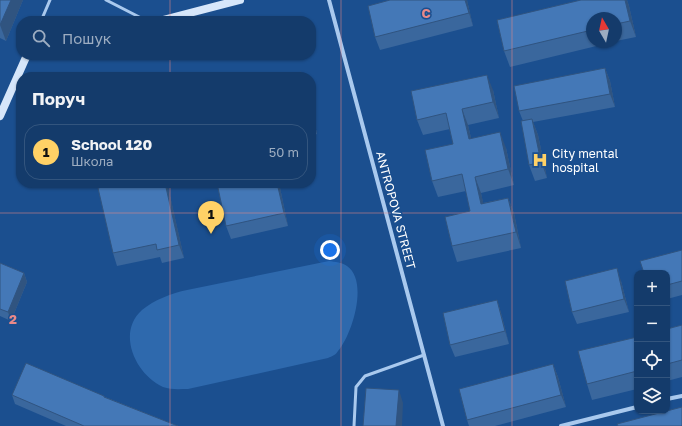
<!DOCTYPE html>
<html lang="uk">
<head>
<meta charset="utf-8">
<style>
  body { margin:0; font-family:"Golos Text",sans-serif; background:#1d4271; color:#f1f3f6 }
  .controls { position:absolute; right:12px; bottom:12px; display:grid; overflow:hidden; border-radius:8px; box-shadow:0 1px 3px #0004 }
  .controls button { width:36px; height:36px; display:grid; place-items:center; padding:0; border:0; border-bottom:1px solid #33557e; background:#143b6b; color:#f1f3f6; font:20px sans-serif }
  .compass { position:absolute; left:586px; top:12px; width:36px; height:36px; border-radius:50%; background:#143b6b; box-shadow:0 1px 3px #0004; rotate:351deg }
  .you { position:absolute; left:330px; top:250px; width:14px; height:14px; margin:-10px; border:3px solid #fff; border-radius:50%; background:#1a73e8; box-shadow:0 0 0 6px #1a73e833 }
  .badge { display:grid; place-items:center; width:26px; height:26px; border-radius:50%; background:#ffd166; color:#111; font-size:13px; font-weight:700 }
  .pin { position:absolute; translate:-50% -33px; filter:drop-shadow(0 1px 2px #0008) }
  .pin::after { content:''; position:absolute; top:21px; width:14px; height:12px; background:inherit; clip-path:polygon(0 0,100% 0,50% 100%) }
  .list { margin:0; padding:0; list-style:none }
  h2 { display:flex; justify-content:space-between; align-items:center; height:52px; margin:0; padding:0 16px; font-size:17px }
  h2 small { font-size:13px; font-weight:400; color:#9dadc1 }
  .list li { display:grid; grid-template-columns:26px 1fr auto; gap:12px; align-items:center; box-sizing:border-box; height:56px; margin:0 8px 8px; padding:0 8px; border:1px solid #33557e; border-radius:16px }
  .list b { display:block; font-size:15px; white-space:nowrap }
  .list p { margin:0; font-size:13px; white-space:nowrap; color:#9dadc1 }
  .list em { font-size:13px; font-style:normal; color:#9dadc1 }
  .icon { flex:none; width:22px; height:22px; fill:none; stroke:currentColor; stroke-width:2; stroke-linecap:round; stroke-linejoin:round }
  .map { position:relative; flex:none; width:682px; height:426px; overflow:hidden }
  .search { position:absolute; background:#143b6b; box-shadow:0 1px 3px #0004; left:16px; top:16px; width:300px; height:44px; display:flex; align-items:center; gap:10px; box-sizing:border-box; padding:0 14px; border-radius:16px; color:#9dadc1; font-size:15px }
  .panel { position:absolute; background:#143b6b; box-shadow:0 1px 3px #0004; left:16px; top:72px; width:300px; height:116px; border-radius:16px }
  .map>svg:first-child { display:block }
</style>
</head>
<body>
<div class="map">
<svg width="682" height="426" viewBox="0 0 682 426">
  <rect width="100%" height="100%" fill="#1b4f8f"/>
  <path fill="#2e69ad" d="M329,261C335,262 342,262 347,266C369,281 352,335 338,351C336,355 332,356 328,358L188,389C180,389 171,390 163,387C136,375 116,333 142,310C154,300 172,293 187,290Z"/>
  <g fill="none" stroke-linecap="round" stroke-linejoin="round">
    <g stroke="#a9c9ee" stroke-width="3">
      <path d="M106,0L147,21"/>
      <path d="M41,21L50,0"/>
      <path d="M354,426L356,387L365,376L424,355"/>
    </g>
    <g stroke="#a9c9ee" stroke-width="4">
      <path d="M329,0L443,426"/>
      <path d="M667,399L682,396"/>
      <path d="M561,426L637,407"/>
    </g>
    <g stroke="#d6e6fa" stroke-width="8">
      <path d="M159,21L240,0"/>
      <path d="M0,116L27,55"/>
    </g>
  </g>
  <g fill="#3a679d">
    <path d="M0,0H23L6,41L0,38Z"/>
    <path d="M390,0H467L473,26L380,50L375,37Z"/>
    <path d="M581,0H627L629,6L636,37L616,41V18H592V42H613L510,67L504,51L497,20Z"/>
    <path d="M605,68L610,81L615,107L533,122L538,135L547,178L535,181L529,165L523,121L519,111Z"/>
    <path d="M493,90L499,118L468,125L471,138L506,148L514,185L481,193L483,203L508,198L514,213L521,248L457,262L452,246L470,211L466,191L438,197L432,181L453,144L450,129L423,135L417,120Z"/>
    <path d="M311,108L317,134L311,136Z"/>
    <path d="M120,183H167L184,258L162,263L160,257L117,266L113,253Z"/>
    <path d="M279,183L288,226L231,239L226,226Z"/>
    <path d="M682,250V295L667,299V273Z"/>
    <path d="M0,263L24,273L27,282L11,321L0,316Z"/>
    <path d="M621,281L629,312L577,324L572,312Z"/>
    <path d="M497,300L501,313L509,344L455,357L450,345Z"/>
    <path d="M682,325V377L667,381V329Z"/>
    <path d="M637,337V389L592,400L587,384Z"/>
    <path d="M553,364L558,377L566,407L495,426H469L467,420Z"/>
    <path d="M12,395L104,396L105,397L178,426H66L15,404Z"/>
  </g>
  <g fill="#305480">
    <path d="M11,0H23L6,41L0,25Z"/>
    <path d="M465,0H467L473,26Z"/>
    <path d="M625,0H627L629,6L636,37L630,21Z"/>
    <path d="M605,68L610,81L615,107L610,94Z"/>
    <path d="M487,75L493,90L499,118L493,102Z"/>
    <path d="M311,108L317,134L312,122L311,115Z"/>
    <path d="M462,109L468,125L475,155L469,139Z"/>
    <path d="M532,119L538,135L547,178L541,162Z"/>
    <path d="M500,132L506,148L514,185L508,169Z"/>
    <path d="M475,177L481,193L487,219L481,204Z"/>
    <path d="M165,183H167L168,186L184,258L179,245Z"/>
    <path d="M277,183H279L288,226L284,213Z"/>
    <path d="M508,198L514,213L521,248L516,232Z"/>
    <path d="M617,268L621,281L629,312L624,299Z"/>
    <path d="M24,273L27,282L11,321L8,312Z"/>
    <path d="M497,300L501,313L509,344L505,331Z"/>
    <path d="M553,364L558,377L566,407L561,395Z"/>
    <path d="M399,390L403,403L402,426H396Z"/>
  </g>
  <g fill="#4478b7" stroke="#305480">
    <path d="M0,0H11L0,25Z"/>
    <path d="M390,0H465L469,13L375,37L368,6Z"/>
    <path d="M581,0H625L630,21L616,24V18H592V30L504,51L497,20Z"/>
    <path d="M605,68L610,94L519,111L514,86Z"/>
    <path d="M301,72L302,77H279Z"/>
    <path d="M96,74L97,77H85Z"/>
    <path d="M487,75L493,102L462,109L469,139L500,132L508,169L475,177L481,204L508,198L516,232L452,246L445,217L470,211L462,174L432,181L425,150L453,144L446,113L417,120L411,91Z"/>
    <path d="M532,119L541,162L529,165L521,121Z"/>
    <path d="M120,183H165L179,245L157,250L156,244L113,253L98,188Z"/>
    <path d="M217,183H277L284,213L226,226Z"/>
    <path d="M682,250V281L667,285V273H644L640,261Z"/>
    <path d="M0,263L24,273L8,312L0,309Z"/>
    <path d="M617,268L624,299L572,312L565,281Z"/>
    <path d="M497,300L505,331L450,345L443,313Z"/>
    <path d="M682,325V360L667,364V329Z"/>
    <path d="M637,337V371L587,384L578,351Z"/>
    <path d="M26,363L104,396V397L178,426H84L12,395Z"/>
    <path d="M553,364L561,395L467,420L459,389Z"/>
    <path d="M366,388L399,390L396,426H363Z"/>
    <path d="M682,407V426H618L617,424Z"/>
  </g>
  <path fill="none" stroke="#e88989" stroke-width="1" stroke-opacity="0.55" d="M170,0V21M341,0V426M512,0V426M170,55V77M170,183V426M0,213H682"/>
  <defs>
    <symbol id="hospital-bare" viewBox="-9 -9 18 18"><path d="M-5-5h3v3.5h4V-5h3V5h-3V1.5h-4V5h-3Z" fill="#ffd166" stroke="#1b4f8f" stroke-width="2.5" paint-order="stroke"/></symbol>
  </defs>
  <g fill-rule="evenodd">
    <use href="#hospital-bare" x="529" y="149" width="22" height="22"/>
  </g>
  <g text-anchor="middle" dominant-baseline="central" stroke-width="3" stroke-linejoin="round" paint-order="stroke">
    <g font-size="12" fill="#fff" stroke="#1b4f8f" text-anchor="start">
      <text x="552" y="153">City mental<tspan x="552" dy="14">hospital</tspan></text>
    </g>
    <g font-size="12" fill="#fff" stroke="#1b4f8f">
      <text transform="translate(396 210) rotate(75)">ANTROPOVA STREET</text>
    </g>
  </g>
  <g font-size="13" text-anchor="middle" font-weight="bold" fill="#e88989" stroke="#1b4f8f" stroke-width="3" stroke-linejoin="round" paint-order="stroke">
    <text x="426" y="18">C</text>
    <text x="13" y="324">2</text>
  </g>
</svg>
<div class="controls">
<button>+</button>
<button>−</button>
<button><svg class="icon" aria-label="locate" viewBox="0 0 24 24"><circle cx="12" cy="12" r="6"/><path d="M12 2v4M12 18v4M2 12h4M18 12h4"/></svg></button>
<button><svg class="icon" aria-label="layers" viewBox="0 0 24 24"><path d="M12 4l9 5-9 5-9-5zM3 14l9 5 9-5"/></svg></button>
</div>
<svg class="compass" viewBox="-18 -18 36 36"><path d="M0-13l5 13h-10z" fill="#e53935"/><path d="M0 13l5-13h-10z" fill="#9dadc1"/></svg>
<div class="you"></div>
<div class="pin badge" style="left:211px;top:234px">1</div>
<div class="search"><svg class="icon" aria-label="search" viewBox="0 0 24 24"><circle cx="10" cy="10" r="6"/><path d="M15 15l6 6"/></svg>Пошук</div>
<section class="panel">
<h2>Поруч<small></small></h2>
<ul class="list">
<li><span class="badge">1</span><div><b>School 120</b><p>Школа</p></div><em>50 m</em></li>
</ul>
</section>
</div>
</body>
</html>
